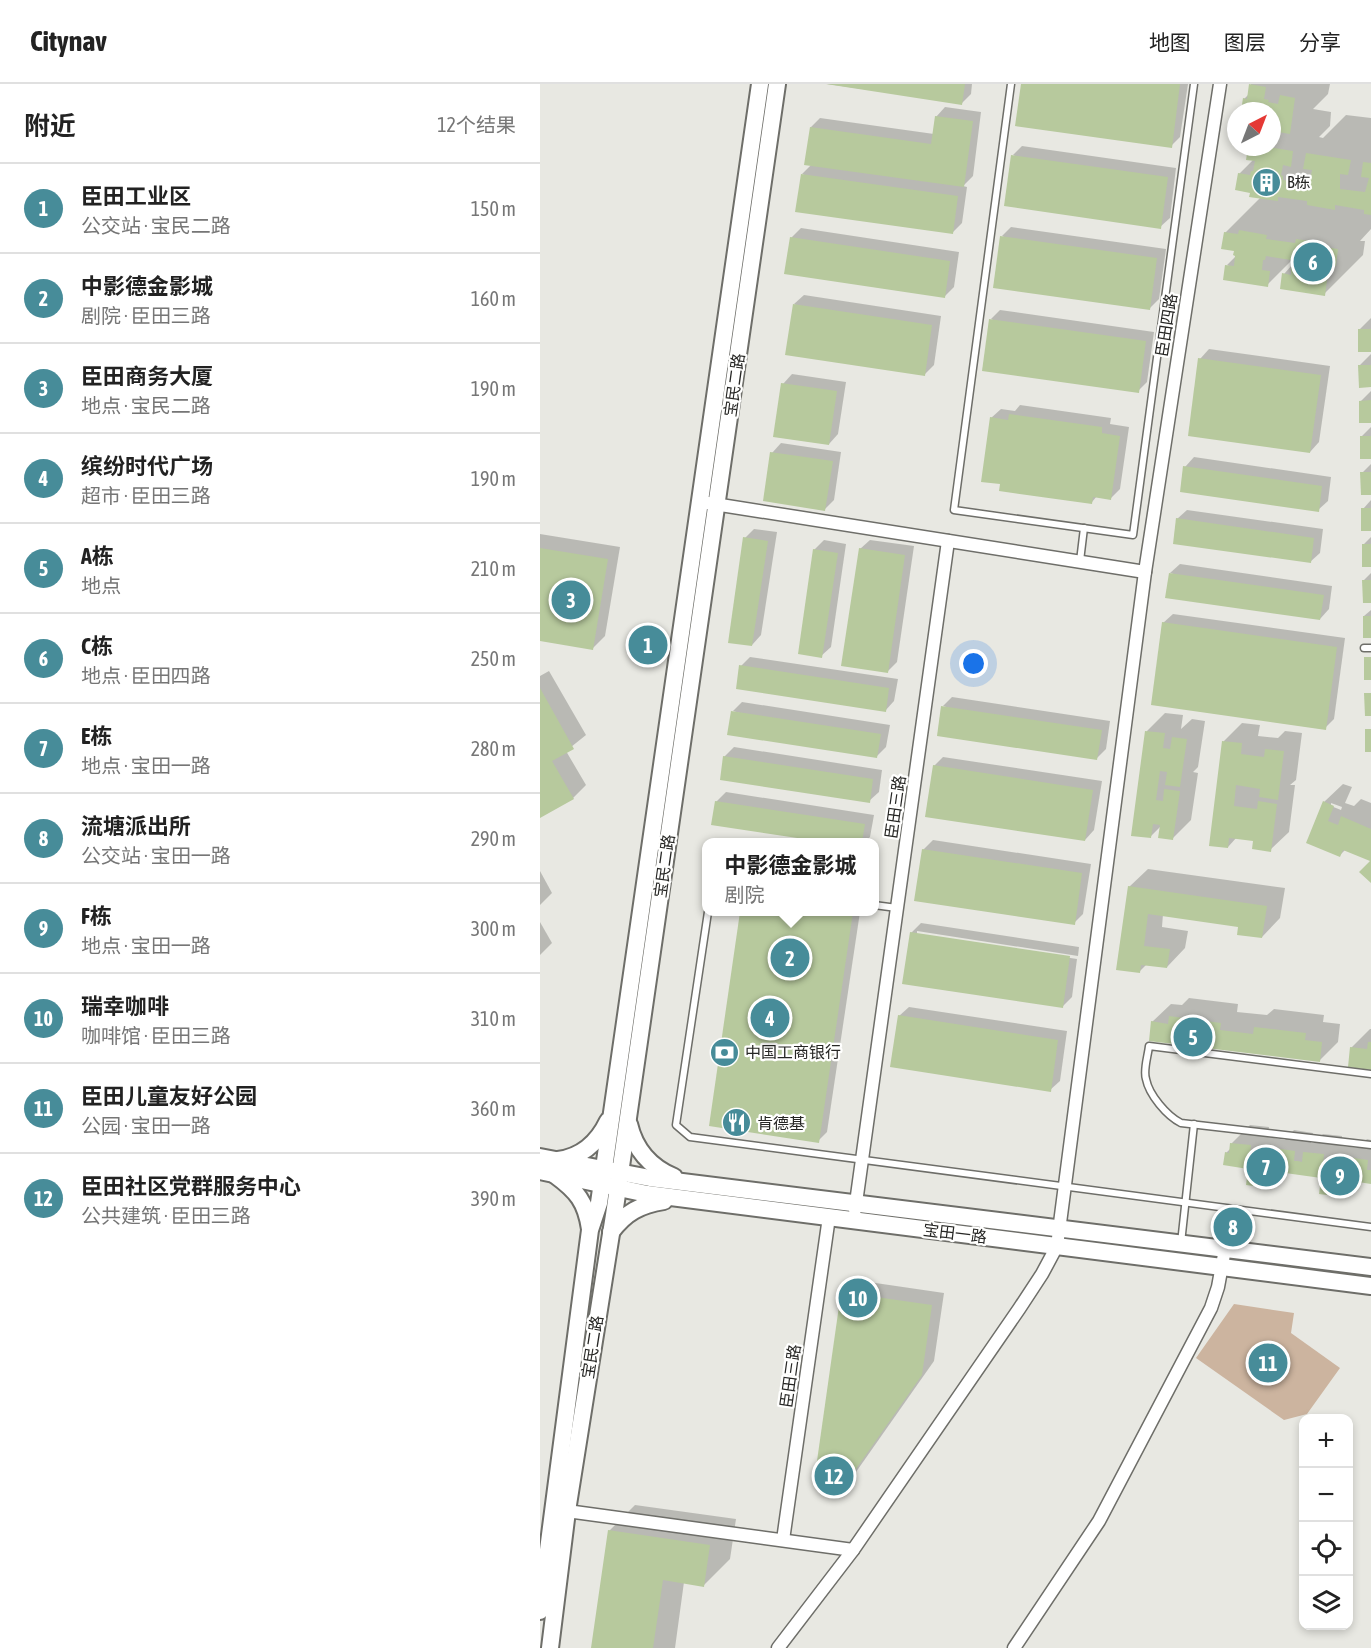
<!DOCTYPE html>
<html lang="zh">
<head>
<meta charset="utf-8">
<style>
  body { margin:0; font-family:"Asap Condensed","Noto Sans SC",sans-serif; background:#f2f2f2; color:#222 }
  .controls { position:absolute; right:18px; bottom:18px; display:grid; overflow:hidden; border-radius:12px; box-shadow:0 3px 9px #0003 }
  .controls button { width:54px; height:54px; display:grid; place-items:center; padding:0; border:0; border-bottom:2px solid #e0e0e0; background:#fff; color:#222; font:30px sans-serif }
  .compass { position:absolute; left:687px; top:18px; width:54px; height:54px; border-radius:50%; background:#fff; box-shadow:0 3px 9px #0003; rotate:42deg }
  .you { position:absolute; left:434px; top:580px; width:21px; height:21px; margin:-15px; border:4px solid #fff; border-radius:50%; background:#1a73e8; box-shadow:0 0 0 9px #1a73e833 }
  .badge { display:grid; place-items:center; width:39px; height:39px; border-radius:50%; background:#478c99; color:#fff; font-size:20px; font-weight:700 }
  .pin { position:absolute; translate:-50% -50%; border:3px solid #fff; box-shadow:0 2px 6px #0006 }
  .popup { position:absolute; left:162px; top:754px; width:177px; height:78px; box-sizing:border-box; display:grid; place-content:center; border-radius:12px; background:#fff; filter:drop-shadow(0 2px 4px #0005); font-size:20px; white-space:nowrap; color:#767676 }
  .popup b { font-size:22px; color:#222 }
  .popup::after { content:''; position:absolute; left:50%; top:100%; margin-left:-12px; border:12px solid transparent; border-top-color:#fff }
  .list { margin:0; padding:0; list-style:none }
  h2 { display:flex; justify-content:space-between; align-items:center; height:78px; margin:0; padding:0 24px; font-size:26px }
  h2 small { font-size:20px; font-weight:400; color:#767676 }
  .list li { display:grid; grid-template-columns:39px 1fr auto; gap:18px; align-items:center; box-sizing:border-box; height:90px; padding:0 24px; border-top:2px solid #e0e0e0 }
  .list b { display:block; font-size:22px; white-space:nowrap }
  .list p { margin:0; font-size:20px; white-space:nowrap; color:#767676 }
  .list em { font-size:20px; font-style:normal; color:#767676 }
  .icon { flex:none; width:33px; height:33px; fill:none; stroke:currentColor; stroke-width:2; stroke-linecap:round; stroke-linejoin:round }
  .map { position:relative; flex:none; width:831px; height:1564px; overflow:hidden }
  header { display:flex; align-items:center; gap:36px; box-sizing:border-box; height:84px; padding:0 30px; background:#fff; border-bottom:2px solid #e0e0e0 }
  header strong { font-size:28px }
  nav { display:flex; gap:33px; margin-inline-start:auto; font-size:21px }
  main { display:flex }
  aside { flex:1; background:#fff }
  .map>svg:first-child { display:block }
</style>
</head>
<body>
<header>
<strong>Citynav</strong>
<nav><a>地图</a><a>图层</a><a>分享</a></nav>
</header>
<main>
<aside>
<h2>附近<small>12个结果</small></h2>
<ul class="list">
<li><span class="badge">1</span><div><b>臣田工业区</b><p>公交站 · 宝民二路</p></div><em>150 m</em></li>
<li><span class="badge">2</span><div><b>中影德金影城</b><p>剧院 · 臣田三路</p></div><em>160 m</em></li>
<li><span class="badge">3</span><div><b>臣田商务大厦</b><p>地点 · 宝民二路</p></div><em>190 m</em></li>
<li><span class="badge">4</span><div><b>缤纷时代广场</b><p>超市 · 臣田三路</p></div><em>190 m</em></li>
<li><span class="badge">5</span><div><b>A栋</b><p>地点</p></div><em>210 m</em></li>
<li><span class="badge">6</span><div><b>C栋</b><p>地点 · 臣田四路</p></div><em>250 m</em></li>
<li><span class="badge">7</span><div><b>E栋</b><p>地点 · 宝田一路</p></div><em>280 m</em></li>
<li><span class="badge">8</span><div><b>流塘派出所</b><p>公交站 · 宝田一路</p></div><em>290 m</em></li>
<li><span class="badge">9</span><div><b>F栋</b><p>地点 · 宝田一路</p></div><em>300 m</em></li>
<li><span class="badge">10</span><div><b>瑞幸咖啡</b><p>咖啡馆 · 臣田三路</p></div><em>310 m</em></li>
<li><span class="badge">11</span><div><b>臣田儿童友好公园</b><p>公园 · 宝田一路</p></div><em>360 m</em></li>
<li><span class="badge">12</span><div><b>臣田社区党群服务中心</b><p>公共建筑 · 臣田三路</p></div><em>390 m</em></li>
</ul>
</aside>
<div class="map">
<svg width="831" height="1564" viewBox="0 0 831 1564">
  <rect width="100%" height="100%" fill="#e8e8e2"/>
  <path fill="#ccb49f" d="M694,1220L754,1229L751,1249L800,1284L767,1330L744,1336L656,1274Z"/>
  <g fill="#0003" fill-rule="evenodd">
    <path d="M287,0H432L431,10L422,19Z"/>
    <path d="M482,0H648L640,53L631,62Z"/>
    <path d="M711,0H790L788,10L773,25L791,28L790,42L779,53L783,54L806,31L831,34V145L820,157H825L823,171L784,210L744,190L752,181V176L727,201L687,181L698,170L685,149L721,113L712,107L699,90L714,75L710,63H732V27H702L704,15L709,10Z"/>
    <path d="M405,23L441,28L433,92L423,102L427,103L422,139L412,149L262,90L272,80L271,43L280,34L394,50L396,33Z"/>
    <path d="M482,62L636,84L630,134L620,143L473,71Z"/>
    <path d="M471,143L626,165L619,215L610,224L462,152Z"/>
    <path d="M261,144L419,168L414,203L404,213L251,154Z"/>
    <path d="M264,211L401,232L394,281L384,291L254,220Z"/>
    <path d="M460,226L614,248L607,298L598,307L451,235Z"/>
    <path d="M831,234V266L819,246Z"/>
    <path d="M669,265L790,282L779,358L770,368L660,275Z"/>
    <path d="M831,270V302L820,281Z"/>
    <path d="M252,290L306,298L298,350L289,360L243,300Z"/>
    <path d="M831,307V338L821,317Z"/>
    <path d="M480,321L571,334L570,340L589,343L580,405L571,414L557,412L552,418L462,399L451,334L461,325L475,327Z"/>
    <path d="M831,343V374L821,353Z"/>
    <path d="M241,359L301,368L294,416L285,425L232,369Z"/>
    <path d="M654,373L791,393L788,417L778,426L645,383Z"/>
    <path d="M831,380V410L822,389Z"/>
    <path d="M831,416V445L823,425Z"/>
    <path d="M647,426L783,445L780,469L770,478L637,435Z"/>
    <path d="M214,445L237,448L221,551L212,561L205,454Z"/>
    <path d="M0,450L80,463L65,552L53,564L0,556Z"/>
    <path d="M831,453V481L823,461Z"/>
    <path d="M284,456L306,460L291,563L281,572L274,466Z"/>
    <path d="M330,456L374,462L357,578L347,588L320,465Z"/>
    <path d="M640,480L792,502L789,525L780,535L630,489Z"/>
    <path d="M831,489V517L824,496Z"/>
    <path d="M831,526V553L824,532Z"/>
    <path d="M633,530L805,554L794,635L785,644L623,539Z"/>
    <path d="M210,573L358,595L354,617L345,627L201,582Z"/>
    <path d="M9,587L46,651L26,667L46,701L33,714L0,732V592Z"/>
    <path d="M412,613L570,637L566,665L557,674L403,622Z"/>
    <path d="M202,618L350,641L346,663L337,672L193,627Z"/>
    <path d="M625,629L643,631L641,645L652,635L665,637L658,683L653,688L658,689L651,736L633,754L621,742L610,753L607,647Z"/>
    <path d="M702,639L720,641L718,652L738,654L745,647L762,649L756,696L750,701H755L749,748L730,766L715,756L697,753L688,763L684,657Z"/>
    <path d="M194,663L342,686L339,708L329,717L184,673Z"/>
    <path d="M403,673L562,697L554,746L545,756L394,682Z"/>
    <path d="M803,700L812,703L805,719L814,722L821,715L831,719V776L806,765L800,771L768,758L784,718ZM791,719L802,723L801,726L791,722Z"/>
    <path d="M186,708L334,731L330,753L325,758H294L173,740L176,718Z"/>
    <path d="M393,756L551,780L543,830L534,839L383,766Z"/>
    <path d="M608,785L745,804L740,834L722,853L700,841L623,830L622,843L648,847L645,864L627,883L607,880L599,888L589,803Z"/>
    <path d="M0,787L12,809L0,821Z"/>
    <path d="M202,828H320L287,1048L278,1057L171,1041Z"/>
    <path d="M0,838L12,859L0,871Z"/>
    <path d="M381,839L539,863L538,872L377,847V850L537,875L532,913L522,923L371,849Z"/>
    <path d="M649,914L698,920L697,928L727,931L734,925L784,931L783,938L800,940L798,958L779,977L612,938L631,920L642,921Z"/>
    <path d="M369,923L527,947L520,997L510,1006L359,932Z"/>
    <path d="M830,945H831V984L811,964Z"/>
    <path d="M710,1041L729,1043L728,1053L745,1056L754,1046L773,1049L771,1059H774L783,1050L802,1052L801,1062L818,1064L827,1055L831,1056V1098L817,1096L802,1112L783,1092L744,1087L729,1103L710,1083L686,1069L691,1064L692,1059Z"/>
    <path d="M315,1196L404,1209L394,1277L316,1388L303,1401L302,1209Z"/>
    <path d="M95,1421L196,1435L190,1475L164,1501L144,1498L135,1564H53L69,1447Z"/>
  </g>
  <g fill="#b7c99d">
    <path d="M286,0H425L422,21Z"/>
    <path d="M481,0H640L632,64L475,42Z"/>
    <path d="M709,0L726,3L724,15L729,16L728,18L738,20L740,11L755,14L750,50L732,47V27H701L703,14L707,15Z"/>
    <path d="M395,32L433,37L424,103L264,81L270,43L391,60Z"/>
    <path d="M708,63H728L753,67L751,83L743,81L741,91L743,92V96L768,100V96H770L772,86L763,85L766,69L811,76L808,91L800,90V105L825,108L829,94L821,93L823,78L831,79V131L824,130V126L795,121V126L767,121V117L738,113V117L709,113L710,109L695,106L698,89L710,91L711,87H713L715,77L706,76Z"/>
    <path d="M471,71L628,93L621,145L464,122Z"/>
    <path d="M261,90L418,112L413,150L255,128Z"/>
    <path d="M699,146L727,151L726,155L755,159L756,155L784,159V163L798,165L796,182L783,180V185H780L779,195L787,196L785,212L740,205L742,189L751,191V176L726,172L725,176H723L722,186L730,187L728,203L683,196L685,181L694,182L695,172L693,171L694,167L681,165L684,148L698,150Z"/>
    <path d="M460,152L617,174L610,226L453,204Z"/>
    <path d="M250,153L410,177L405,214L244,190Z"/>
    <path d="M253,220L392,241L385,292L245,271Z"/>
    <path d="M449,235L606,257L599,309L442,287Z"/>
    <rect x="818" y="245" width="13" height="23"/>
    <path d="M658,274L781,291L770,369L648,352Z"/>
    <path d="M818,281H831V303L819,304Z"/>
    <path d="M241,299L297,307L289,361L233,353Z"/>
    <path d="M831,316V339H819V317Z"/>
    <path d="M469,330L562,343V349L580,352L571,416L553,413L552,420L459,407L460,400L441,398L450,333L468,336Z"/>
    <rect x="820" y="352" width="11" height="23"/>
    <path d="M230,368L293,377L285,427L223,417Z"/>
    <path d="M643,382L782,402L779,428L640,408Z"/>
    <path d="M820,388H831V411H821Z"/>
    <rect x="821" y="424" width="10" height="23"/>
    <path d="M636,434L774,454L771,479L633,460Z"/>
    <path d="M203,453L228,457L212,562L188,559Z"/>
    <rect x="822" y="460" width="9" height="23"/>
    <path d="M0,464L68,475L53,566L0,557Z"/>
    <path d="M319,464L365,471L348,589L301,582Z"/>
    <path d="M273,465L298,469L282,574L258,570Z"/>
    <path d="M629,489L784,511L780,536L625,514Z"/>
    <path d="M822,496H831V519H823Z"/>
    <rect x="823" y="532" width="8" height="22"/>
    <path d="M622,538L797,563L786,646L611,621Z"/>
    <rect x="824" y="573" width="7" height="23"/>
    <path d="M199,581L349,604L346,628L196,605Z"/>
    <path d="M0,604L34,665L12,677L34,715L0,734Z"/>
    <path d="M824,609H831V632H825Z"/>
    <path d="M401,622L562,646L557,676L397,652Z"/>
    <path d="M191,627L341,650L337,674L187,651Z"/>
    <rect x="825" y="645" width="6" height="23"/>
    <path d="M605,647L625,649L623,664L630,665L632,653L647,655L640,703L625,701L627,688L620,687L616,716L623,717L624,705L640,707L633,756L618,754L620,741L613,740L611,754L591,752Z"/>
    <path d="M682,657L702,659L701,670L724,673L725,665L744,667L738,716L719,713L720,705L696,701L694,722L717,725L718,717L737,720L731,768L712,765L713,757L689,754L688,764L669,762Z"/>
    <path d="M183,672L333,695L330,719L180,696Z"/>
    <path d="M393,681L553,706L545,757L385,733Z"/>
    <path d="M175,717L325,740L322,758H284L171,741Z"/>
    <path d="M783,717L794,722L788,737L798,741L801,732L831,745V799L819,788L830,777L803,766L800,773L766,759Z"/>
    <path d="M382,765L542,789L535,841L374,817Z"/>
    <path d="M588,802L727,822L722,854L697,851L698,843L608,830L604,862L630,865L627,884L601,881L600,889L576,886Z"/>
    <path d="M200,828H313L279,1059L169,1042Z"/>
    <path d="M370,848L530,872L523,924L362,900Z"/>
    <path d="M358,931L518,956L511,1008L350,983Z"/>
    <path d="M629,932L681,939L680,946L713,950L714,943L766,949L765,956L782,958L780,978L609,957L611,937L628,940Z"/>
    <path d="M828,958H831V986L808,983L810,963L827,965Z"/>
    <path d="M690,1059L711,1061L710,1071L733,1074L734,1064L755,1067L754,1077H758L762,1078L763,1068L784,1070L783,1081L806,1083L807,1073L828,1076L827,1086H831V1100L805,1096L803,1113L779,1110L781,1094L731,1087L729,1104L706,1101L708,1085L683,1081L685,1068L689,1069Z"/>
    <path d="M301,1208L392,1221L382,1291L304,1402L274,1398Z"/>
    <path d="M68,1446L170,1461L164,1503L123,1496L113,1564H51Z"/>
  </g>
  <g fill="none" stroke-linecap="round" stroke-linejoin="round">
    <defs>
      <g id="lane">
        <path d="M471,0L414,426L593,451L654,0"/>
        <path d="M540,477L544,444"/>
        <path d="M824,564H831"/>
        <path d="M334,821L357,824"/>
        <path d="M168,828L136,1041L150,1053L831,1143"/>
        <path d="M831,990L609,962C608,972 603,986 606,995C609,1011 627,1032 641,1039L831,1061"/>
        <path d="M641,1159L654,1040"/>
      </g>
      <g id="street">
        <path d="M168,419L605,488"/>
        <path d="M315,1126L408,457"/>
        <path d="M27,1427L313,1466"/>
        <path d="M243,1456L289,1133"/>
        <path d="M238,1564L313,1466L479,1225L502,1190L517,1162L605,488L680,0"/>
        <path d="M474,1564L559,1437L671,1224L678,1203L685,1165"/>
      </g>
      <g id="secondary">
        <path d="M89,1040C95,1066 110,1083 134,1093"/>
        <path d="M0,1073L110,1094L831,1183"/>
        <path d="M18,1076C42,1073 58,1058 68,1037"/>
        <path d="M0,1087L107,1110L831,1202"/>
        <path d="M15,1091C37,1107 46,1118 50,1145"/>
        <path d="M71,1148C86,1128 100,1121 124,1117"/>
        <path d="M0,1527L50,1146L59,1119L220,0"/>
        <path d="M10,1564L27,1427L74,1131L237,0"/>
      </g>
    </defs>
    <use href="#lane" stroke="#6e6e69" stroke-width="9"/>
    <use href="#street" stroke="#6e6e69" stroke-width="15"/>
    <use href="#secondary" stroke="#6e6e69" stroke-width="20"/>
    <use href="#lane" stroke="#fff" stroke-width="6"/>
    <use href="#street" stroke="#fff" stroke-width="12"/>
    <use href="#secondary" stroke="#fff" stroke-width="16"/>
  </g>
  <defs>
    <symbol id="building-disc" viewBox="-11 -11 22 22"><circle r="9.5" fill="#478c99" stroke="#fffffe"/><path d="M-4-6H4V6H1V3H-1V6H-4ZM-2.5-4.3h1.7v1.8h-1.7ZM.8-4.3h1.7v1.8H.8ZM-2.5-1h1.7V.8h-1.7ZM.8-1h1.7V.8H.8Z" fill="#fff"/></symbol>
    <symbol id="bank-disc" viewBox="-11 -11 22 22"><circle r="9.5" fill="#478c99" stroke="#fffffe"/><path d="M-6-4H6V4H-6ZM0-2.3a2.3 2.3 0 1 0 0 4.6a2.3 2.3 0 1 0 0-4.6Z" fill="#fff"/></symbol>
    <symbol id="restaurant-disc" viewBox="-11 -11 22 22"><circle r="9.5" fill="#478c99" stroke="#fffffe"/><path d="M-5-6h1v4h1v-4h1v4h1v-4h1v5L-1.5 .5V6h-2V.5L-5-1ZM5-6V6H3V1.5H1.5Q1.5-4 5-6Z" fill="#fff"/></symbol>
  </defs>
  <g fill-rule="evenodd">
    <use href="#building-disc" x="710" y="82" width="33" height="33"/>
    <use href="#bank-disc" x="168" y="952" width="33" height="33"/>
    <use href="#restaurant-disc" x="180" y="1022" width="33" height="33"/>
  </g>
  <g text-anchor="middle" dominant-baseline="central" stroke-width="4.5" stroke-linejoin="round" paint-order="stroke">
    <g font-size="16" fill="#272725" stroke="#fffffe" text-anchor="start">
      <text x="747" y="98">B栋</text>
      <text x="205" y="968">中国工商银行</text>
      <text x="217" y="1039">肯德基</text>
    </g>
    <g font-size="16" fill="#272725" stroke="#fffffe">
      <text transform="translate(626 241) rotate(-81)">臣田四路</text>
      <text transform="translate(194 301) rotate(-82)">宝民二路</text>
      <text transform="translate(355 723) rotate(-82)">臣田三路</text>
      <text transform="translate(124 782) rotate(-82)">宝民二路</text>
      <text transform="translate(415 1149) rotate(7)">宝田一路</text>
      <text transform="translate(52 1263) rotate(-81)">宝民二路</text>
      <text transform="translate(250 1292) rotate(-82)">臣田三路</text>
    </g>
  </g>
</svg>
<div class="controls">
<button>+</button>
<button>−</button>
<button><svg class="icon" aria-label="locate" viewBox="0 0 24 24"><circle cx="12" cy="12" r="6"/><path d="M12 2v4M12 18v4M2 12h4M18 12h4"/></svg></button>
<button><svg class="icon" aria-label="layers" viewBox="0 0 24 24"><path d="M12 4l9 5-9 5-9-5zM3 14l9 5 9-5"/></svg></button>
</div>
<svg class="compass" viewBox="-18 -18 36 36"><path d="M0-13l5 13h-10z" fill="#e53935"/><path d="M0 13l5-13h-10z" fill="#767676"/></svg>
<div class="you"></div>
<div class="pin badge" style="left:108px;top:561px">1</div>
<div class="pin badge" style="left:250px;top:874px">2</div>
<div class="popup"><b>中影德金影城</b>剧院</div>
<div class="pin badge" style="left:31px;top:516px">3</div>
<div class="pin badge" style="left:230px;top:934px">4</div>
<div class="pin badge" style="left:653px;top:953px">5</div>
<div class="pin badge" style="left:773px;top:178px">6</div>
<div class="pin badge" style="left:726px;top:1083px">7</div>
<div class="pin badge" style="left:693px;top:1143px">8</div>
<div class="pin badge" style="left:800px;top:1092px">9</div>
<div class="pin badge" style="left:318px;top:1214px">10</div>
<div class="pin badge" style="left:728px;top:1279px">11</div>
<div class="pin badge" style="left:294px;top:1392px">12</div>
</div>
</main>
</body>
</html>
